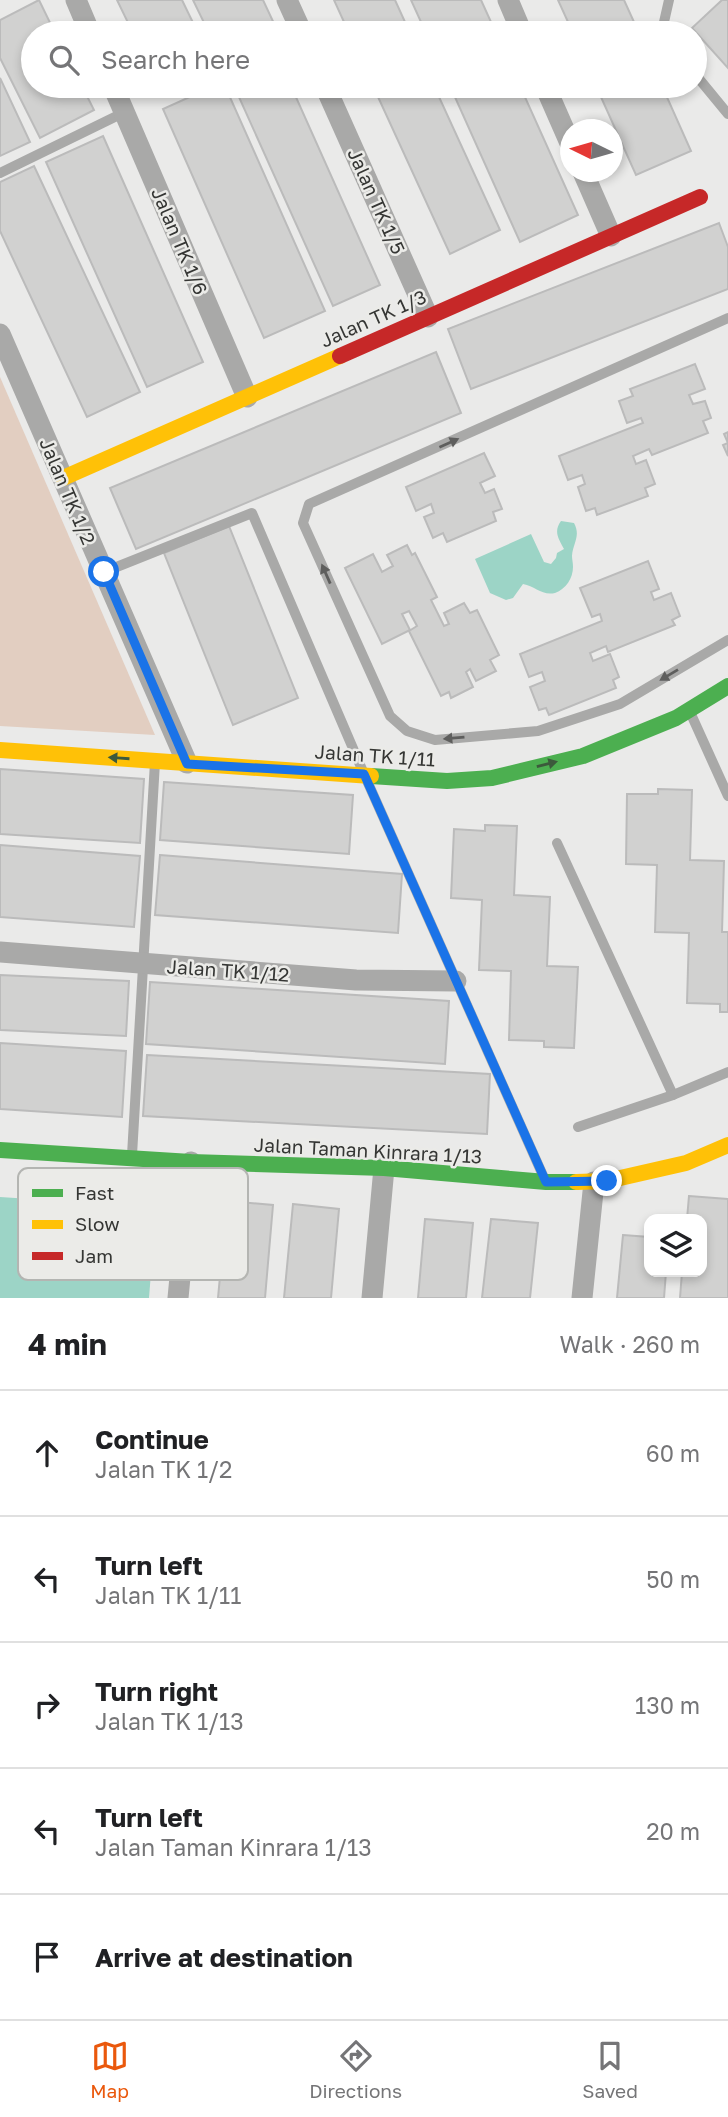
<!DOCTYPE html>
<html lang="en">
<head>
<meta charset="utf-8">
<style>
  body { margin:0; font-family:"Golos Text",sans-serif; background:#f2f2f2; color:#202124 }
  .controls { position:absolute; right:21px; bottom:21px; display:grid; overflow:hidden; border-radius:14px; box-shadow:0 4px 10px #0003 }
  .controls button { width:63px; height:63px; display:grid; place-items:center; padding:0; border:0; border-bottom:2px solid #e0e0e0; background:#fff; color:#202124; font:35px sans-serif }
  .compass { position:absolute; left:560px; top:119px; width:63px; height:63px; border-radius:50%; background:#fff; box-shadow:0 4px 10px #0003; rotate:275deg }
  .stop { position:absolute; width:21px; height:21px; margin:-16px; border:5px solid #1a73e8; border-radius:50%; background:#fff }
  .stop.end { background:#1a73e8; border-color:#fff; box-shadow:0 2px 7px #0008 }
  .list { margin:0; padding:0; list-style:none }
  h2 { display:flex; justify-content:space-between; align-items:center; height:91px; margin:0; padding:0 28px; font-size:30px }
  h2 small { font-size:23px; font-weight:400; color:#757577 }
  .list li { display:grid; grid-template-columns:46px 1fr auto; gap:21px; align-items:center; box-sizing:border-box; height:126px; padding:0 28px; border-top:2px solid #e0e0e0 }
  .list b { display:block; font-size:26px; white-space:nowrap }
  .list p { margin:0; font-size:23px; white-space:nowrap; color:#757577 }
  .list em { font-size:23px; font-style:normal; color:#757577 }
  .icon { flex:none; width:38px; height:38px; fill:none; stroke:currentColor; stroke-width:2; stroke-linecap:round; stroke-linejoin:round }
  .map { position:relative; flex:none; width:728px; height:1298px; overflow:hidden }
  .search { position:absolute; background:#fff; box-shadow:0 4px 10px #0003; left:21px; right:21px; top:21px; height:77px; display:flex; align-items:center; gap:18px; box-sizing:border-box; padding:0 24px; border-radius:38px; color:#757577; font-size:26px }
  .sheet { height:721px; background:#fff }
  nav { display:flex; justify-content:space-around; align-items:center; box-sizing:border-box; height:98px; border-top:2px solid #e0e0e0; background:#fff; font-size:19px; color:#757577 }
  nav a { display:grid; justify-items:center; gap:4px }
  nav .on { color:#ea580c }
  .map>svg:first-child { display:block }
</style>
</head>
<body>
<div class="map">
<svg width="728" height="1298" viewBox="0 0 728 1298">
  <rect width="100%" height="100%" fill="#eaeae9"/>
  <path fill="#e2cec1" d="M0,377L155,735L0,726Z"/>
  <g fill="#9cd4c6">
    <path d="M561,521L574,523C581,536 573,543 572,556C572,559 573,563 573,567C573,578 566,589 555,593C542,596 535,586 523,584L513,598L506,600L490,593L475,559L531,534L544,562L551,564L556,558L557,553L564,549C559,539 553,532 561,521Z"/>
    <path d="M0,1197L138,1206L148,1210L155,1221L149,1298H0Z"/>
  </g>
  <g fill="#d1d1d0" stroke="#bbb" stroke-width="2">
    <path d="M39,0L55,33H33V86H82L94,110L40,138L0,58V20Z"/>
    <path d="M117,0H182L198,33H133Z"/>
    <path d="M193,0H263L278,32L209,33Z"/>
    <path d="M334,0H395L410,33H349Z"/>
    <path d="M411,0H481L496,33H426Z"/>
    <path d="M558,0H624L639,33H573Z"/>
    <path d="M722,0H728V68L692,28Z"/>
    <path d="M0,78L30,142L0,156Z"/>
    <path d="M214,86H225L325,311L264,338L163,109Z"/>
    <path d="M234,86H291L380,285L333,306Z"/>
    <path d="M373,86H434L500,230L450,254Z"/>
    <path d="M450,86H520L578,215L520,242Z"/>
    <path d="M596,86H662L691,151L636,175Z"/>
    <path d="M103,136L203,362L147,387L46,162Z"/>
    <path d="M34,166L140,392L87,417L0,231V182Z"/>
    <path d="M719,223L728,247V289L471,389L448,329Z"/>
    <path d="M436,352L461,413L136,549L110,488Z"/>
    <path d="M695,364L705,389L689,395L693,404L705,401L711,418L703,421L708,433L652,455L649,449L633,456L636,464L646,460L655,484L645,488L648,496L597,515L595,508L586,511L578,487L585,484L582,475L568,480L559,456L643,423L641,418L627,423L619,401L633,396L630,389Z"/>
    <path d="M728,432V456L723,445L728,443L724,434Z"/>
    <path d="M484,453L495,476L480,483L485,493L494,489L502,509L493,512L496,521L447,542L443,533L433,538L424,517L434,513L431,504L416,511L406,487Z"/>
    <path d="M229,526L298,698L233,725L164,553Z"/>
    <path d="M407,545L412,555L415,553L437,597L431,600L444,626L449,624L444,613L464,603L470,613L477,610L499,655L490,660L496,671L476,681L470,669L466,672L473,687L451,698L449,692L441,696L409,631L417,626L409,611L402,614L410,630L382,644L345,568L373,554L382,572L393,566L387,555Z"/>
    <path d="M648,561L659,589L651,592L654,600L671,593L680,616L672,620L675,625L608,652L606,646L590,653L593,661L610,654L619,677L613,680L616,688L549,715L546,708L539,710L530,687L545,681L542,672L529,677L520,654L602,621L600,614L592,617L580,588Z"/>
    <path d="M0,769L144,779L140,843L0,834Z"/>
    <path d="M164,782L353,795L349,854L160,840Z"/>
    <path d="M658,789L692,790L690,860L724,861L722,932H728V1012H720V1004L687,1003L689,933L655,932L657,865L626,864L627,794H658Z"/>
    <path d="M485,825L517,826L514,895L550,897L547,966L578,967L574,1048L544,1047V1041L509,1040L511,971L479,970L482,900L451,898L454,829L485,831Z"/>
    <path d="M0,845L140,856L134,927L0,917Z"/>
    <path d="M160,855L402,874L398,933L155,915Z"/>
    <path d="M0,975L129,981L126,1036L0,1030Z"/>
    <path d="M150,982L449,1001L445,1064L146,1044Z"/>
    <path d="M0,1043L126,1051L122,1117L0,1109Z"/>
    <path d="M147,1055L490,1074L487,1134L143,1116Z"/>
    <path d="M689,1196L728,1199V1298H680L682,1272H702V1219H687Z"/>
    <path d="M227,1201L273,1205L265,1298H218Z"/>
    <path d="M293,1204L339,1209L331,1298H284Z"/>
    <path d="M425,1219L473,1223L466,1298H418Z"/>
    <path d="M491,1219L538,1223L530,1298H482Z"/>
    <path d="M623,1235L649,1237V1272H666L664,1298H617Z"/>
  </g>
  <g fill="none" stroke-linecap="round" stroke-linejoin="round">
    <g stroke="#a9a9a8" stroke-width="10">
      <path d="M666,33L664,22L669,0"/>
      <path d="M695,74L728,114"/>
      <path d="M0,173L125,112"/>
      <path d="M728,318L309,504L303,523L390,716L407,731L435,740L538,731L620,704L728,640"/>
      <path d="M104,572L252,513L364,774L545,1180"/>
      <path d="M690,712L728,796"/>
      <path d="M557,843L673,1095"/>
      <path d="M578,1127L673,1095L728,1072"/>
      <path d="M132,1155L155,762"/>
    </g>
    <g stroke="#a9a9a8" stroke-width="21">
      <path d="M76,0L90,33"/>
      <path d="M287,0L302,33"/>
      <path d="M508,0L522,33"/>
      <path d="M113,86L247,397"/>
      <path d="M325,86L428,317"/>
      <path d="M545,86L570,143"/>
      <path d="M583,172L611,236"/>
      <path d="M0,334L187,763"/>
      <path d="M0,952L356,980L456,981"/>
      <path d="M178,1298L191,1162"/>
      <path d="M372,1298L384,1168"/>
      <path d="M582,1298L594,1182"/>
    </g>
    <g stroke="#4caf50" stroke-width="16">
      <path d="M371,776L447,781L492,778L583,756L676,718L728,686"/>
      <path d="M0,1150L191,1162L384,1168L546,1182H576"/>
    </g>
    <g stroke="#ffc107" stroke-width="16">
      <path d="M63,478L340,356"/>
      <path d="M0,750L371,776"/>
      <path d="M576,1182L607,1181L686,1163L728,1145"/>
    </g>
    <path stroke="#c62828" stroke-width="16" d="M340,356L700,197"/>
  </g>
  <defs><path id="oneway-solid" d="M-6-.8H1V-3.2L6.5 0L1 3.2V.8H-6Z" transform="scale(1.75)"/></defs>
  <g fill="#5e5e5d">
    <use href="#oneway-solid" transform="translate(449 443) rotate(-24)"/>
    <use href="#oneway-solid" transform="translate(326 574) rotate(-114)"/>
    <use href="#oneway-solid" transform="translate(669 675) rotate(149)"/>
    <use href="#oneway-solid" transform="translate(454 738) rotate(175)"/>
  </g>
  <g fill="#3c5a3c">
    <use href="#oneway-solid" transform="translate(119 758) rotate(-176)"/>
    <use href="#oneway-solid" transform="translate(547 764) rotate(-14)"/>
  </g>
  <g fill="none" stroke-linecap="round" stroke-linejoin="round">
    <path stroke="#1a73e8" stroke-width="9" d="M104,572L187,764L364,774L546,1182L607,1181"/>
  </g>
  <g text-anchor="middle" dominant-baseline="central" stroke-width="5" stroke-linejoin="round" paint-order="stroke">
    <g font-size="19" fill="#353634" stroke="#ebebe8">
      <text transform="translate(377 201) rotate(66)">Jalan TK 1/5</text>
      <text transform="translate(180 241) rotate(67)">Jalan TK 1/6</text>
      <text transform="translate(373 318) rotate(-24)">Jalan TK 1/3</text>
      <text transform="translate(68 491) rotate(67)">Jalan TK 1/2</text>
      <text transform="translate(375 755) rotate(4)">Jalan TK 1/11</text>
      <text transform="translate(228 970) rotate(4)">Jalan TK 1/12</text>
      <text transform="translate(368 1150) rotate(3)">Jalan Taman Kinrara 1/13</text>
    </g>
  </g>
  <rect x="18" y="1168" width="230" height="112" rx="10" fill="#ebebe8" stroke="#b4b5b2" stroke-width="2"/>
  <rect x="32" y="1189" width="31" height="8" fill="#4caf50"/>
  <rect x="32" y="1220" width="31" height="9" fill="#ffc107"/>
  <rect x="32" y="1252" width="31" height="8" fill="#c62828"/>
  <g font-size="19" fill="#353634">
    <text x="75" y="1200">Fast</text>
    <text x="75" y="1231">Slow</text>
    <text x="75" y="1263">Jam</text>
  </g>
</svg>
<div class="controls">
<button><svg class="icon" aria-label="layers" viewBox="0 0 24 24"><path d="M12 4l9 5-9 5-9-5zM3 14l9 5 9-5"/></svg></button>
</div>
<svg class="compass" viewBox="-18 -18 36 36"><path d="M0-13l5 13h-10z" fill="#e53935"/><path d="M0 13l5-13h-10z" fill="#757577"/></svg>
<div class="stop" style="left:104px;top:572px"></div>
<div class="stop end" style="left:607px;top:1181px"></div>
<div class="search"><svg class="icon" aria-label="search" viewBox="0 0 24 24"><circle cx="10" cy="10" r="6"/><path d="M15 15l6 6"/></svg>Search here</div>
</div>
<section class="sheet">
<h2>4 min<small>Walk · 260 m</small></h2>
<ul class="list">
<li><svg class="icon" aria-label="ahead" viewBox="0 0 24 24"><path d="M12 20V5M6 11l6-6 6 6"/></svg><div><b>Continue</b><p>Jalan TK 1/2</p></div><em>60 m</em></li>
<li><svg class="icon" aria-label="left" viewBox="0 0 24 24"><path d="M17 20v-9H6M10 6l-5 5 5 5"/></svg><div><b>Turn left</b><p>Jalan TK 1/11</p></div><em>50 m</em></li>
<li><svg class="icon" aria-label="right" viewBox="0 0 24 24"><path d="M7 20v-9h11M14 6l5 5-5 5"/></svg><div><b>Turn right</b><p>Jalan TK 1/13</p></div><em>130 m</em></li>
<li><svg class="icon" aria-label="left" viewBox="0 0 24 24"><path d="M17 20v-9H6M10 6l-5 5 5 5"/></svg><div><b>Turn left</b><p>Jalan Taman Kinrara 1/13</p></div><em>20 m</em></li>
<li><svg class="icon" aria-label="arrive" viewBox="0 0 24 24"><path d="M6 21V4h12l-3 4 3 4H6"/></svg><div><b>Arrive at destination</b></div></li>
</ul>
</section>
<nav>
<a class="on"><svg class="icon" aria-label="map" viewBox="0 0 24 24"><path d="M3 6l6-2 6 2 6-2v14l-6 2-6-2-6 2zM9 4v14M15 6v14"/></svg>Map</a>
<a><svg class="icon" aria-label="directions" viewBox="0 0 24 24"><path d="M12 3l9 9-9 9-9-9zM9 14v-3h6M13 9l2 2-2 2"/></svg>Directions</a>
<a><svg class="icon" aria-label="saved" viewBox="0 0 24 24"><path d="M7 4h10v16l-5-4-5 4z"/></svg>Saved</a>
</nav>
</body>
</html>
